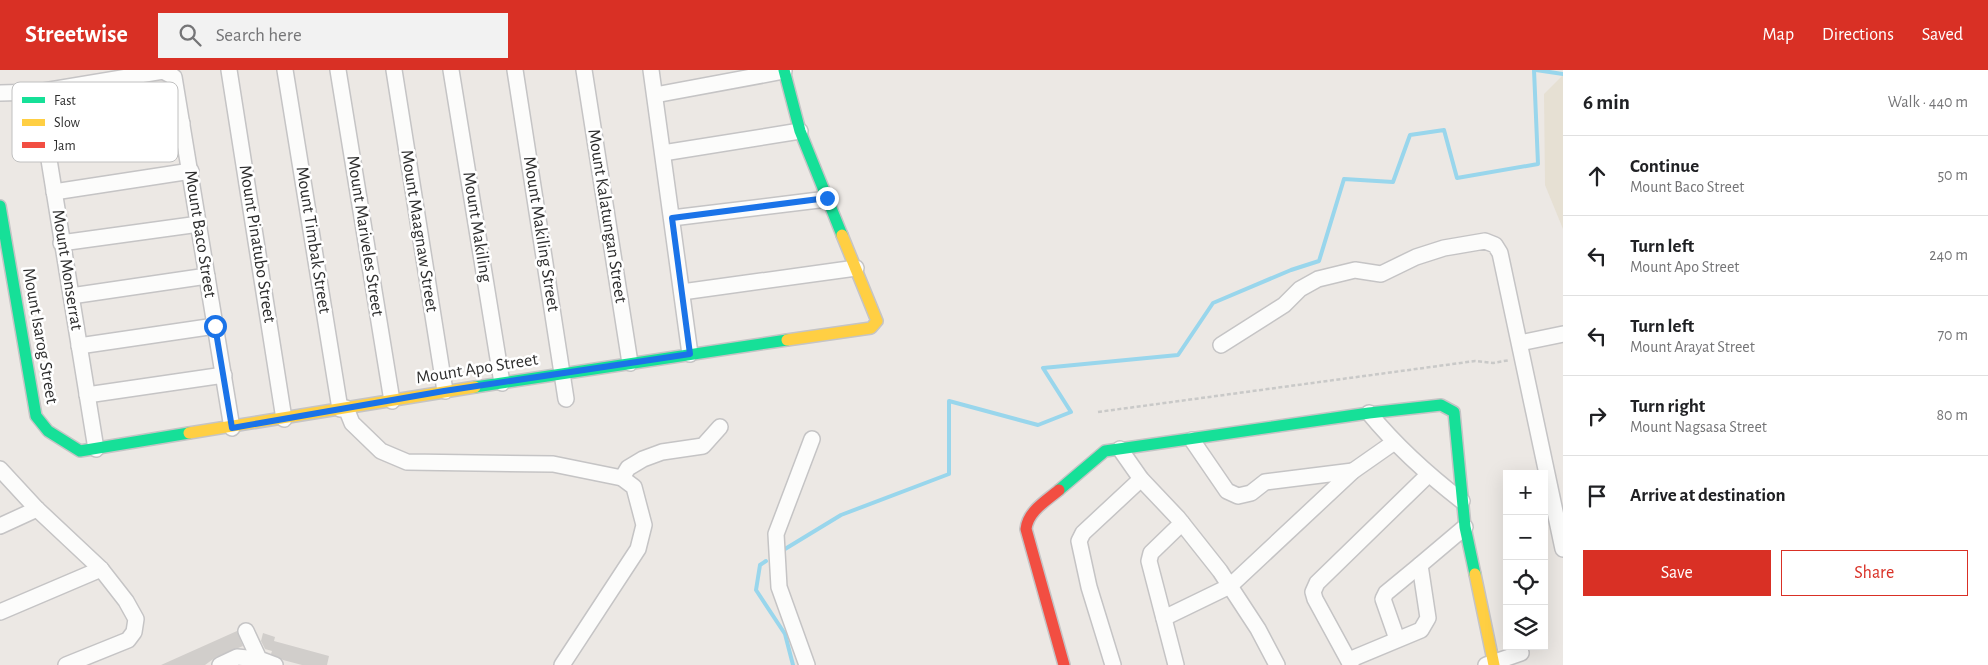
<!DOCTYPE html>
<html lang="en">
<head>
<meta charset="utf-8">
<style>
  body { margin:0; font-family:"Alegreya Sans",sans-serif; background:#f2f2f2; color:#202124 }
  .controls { position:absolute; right:15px; bottom:15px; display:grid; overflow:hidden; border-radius:0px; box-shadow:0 5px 20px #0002 }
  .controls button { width:45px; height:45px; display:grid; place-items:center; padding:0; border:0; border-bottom:1px solid #e0e0e0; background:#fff; color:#202124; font:25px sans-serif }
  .stop { position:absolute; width:15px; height:15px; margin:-11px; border:4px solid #1a73e8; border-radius:50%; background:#fff }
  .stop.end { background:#1a73e8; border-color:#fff; box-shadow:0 1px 5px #0008 }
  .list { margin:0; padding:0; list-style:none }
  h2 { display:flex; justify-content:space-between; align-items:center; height:65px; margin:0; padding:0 20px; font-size:21px }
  h2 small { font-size:16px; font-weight:400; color:#757577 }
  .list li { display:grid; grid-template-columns:32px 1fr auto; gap:15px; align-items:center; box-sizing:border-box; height:80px; padding:0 20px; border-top:1px solid #e0e0e0 }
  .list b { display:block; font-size:19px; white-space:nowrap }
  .list p { margin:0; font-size:16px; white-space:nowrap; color:#757577 }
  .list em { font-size:16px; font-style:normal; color:#757577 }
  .actions { display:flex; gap:10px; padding:15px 20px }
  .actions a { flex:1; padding:11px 0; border:1px solid #d93025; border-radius:0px; text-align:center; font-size:18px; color:#d93025 }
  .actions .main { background:#d93025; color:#fff }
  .icon { flex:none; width:28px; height:28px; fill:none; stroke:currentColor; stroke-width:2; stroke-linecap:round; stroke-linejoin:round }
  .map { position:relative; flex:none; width:1563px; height:595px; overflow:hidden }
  header { display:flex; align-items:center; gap:30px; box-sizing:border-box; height:70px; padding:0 25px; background:#d93025; color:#fff }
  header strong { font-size:24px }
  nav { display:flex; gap:28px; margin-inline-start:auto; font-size:18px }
  .search { width:350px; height:45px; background:#f2f2f2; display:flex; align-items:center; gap:12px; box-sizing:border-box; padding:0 18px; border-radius:0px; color:#757577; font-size:19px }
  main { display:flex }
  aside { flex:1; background:#fff }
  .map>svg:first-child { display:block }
</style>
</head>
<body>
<header>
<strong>Streetwise</strong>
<div class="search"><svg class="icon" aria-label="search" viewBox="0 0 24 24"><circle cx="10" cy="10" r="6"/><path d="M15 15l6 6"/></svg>Search here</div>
<nav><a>Map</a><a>Directions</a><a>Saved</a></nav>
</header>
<main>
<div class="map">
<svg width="1563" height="595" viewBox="0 0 1563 595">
  <rect width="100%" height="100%" fill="#ece8e4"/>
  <path fill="#e6e0d3" d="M1563,5V159L1545,115L1544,24Z"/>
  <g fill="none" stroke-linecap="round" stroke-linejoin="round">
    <g stroke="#99d6ec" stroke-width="4">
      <path d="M1536,0L1563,4"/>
      <path d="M785,479L841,445L949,404V331L1038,355L1071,342L1043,298L1178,285L1213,233L1291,200L1319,191L1344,109L1393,112L1410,65L1444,60L1457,108L1538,94L1534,0"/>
      <path d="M766,491L760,495L756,520L785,564L793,595"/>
    </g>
  </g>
  <g fill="#d1cecb">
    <path d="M237,561L243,576L216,587L205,595H161Z"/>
    <path d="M263,563L275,567L274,571L329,586L327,595H302L283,590L271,584L272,581L265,579L261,571Z"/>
  </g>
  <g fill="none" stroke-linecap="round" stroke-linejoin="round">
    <defs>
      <g id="street">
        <path d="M229,0L284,349"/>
        <path d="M285,0L340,339"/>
        <path d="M338,0L392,331"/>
        <path d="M394,0L445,321"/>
        <path d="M451,0L502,313"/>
        <path d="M515,0L566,329"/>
        <path d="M584,0L630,293"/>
        <path d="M651,0L690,284"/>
        <path d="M38,22L96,379"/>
        <path d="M0,23L38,22L163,1L174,7L232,358"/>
        <path d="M655,25L784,1"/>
        <path d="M46,71L182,53"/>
        <path d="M663,83L800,61"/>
        <path d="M54,122L191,101"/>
        <path d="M672,148L827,129"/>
        <path d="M61,173L199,154"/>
        <path d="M682,222L856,198"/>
        <path d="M71,226L207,206"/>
        <path d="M1520,273L1563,264"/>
        <path d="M1221,275L1284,235L1300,219L1318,209L1355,200L1381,204L1416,187L1444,178L1485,171L1495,175L1500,183L1563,479"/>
        <path d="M79,276L215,256"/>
        <path d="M87,325L224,305"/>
        <path d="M346,338L352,353L381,381L407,392L553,394L622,408L634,417L644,455L638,479L562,595"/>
        <path d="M1369,343C1397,377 1427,404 1462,431"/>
        <path d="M1192,370L1227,421L1238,426L1251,423L1265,412L1353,401"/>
        <path d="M1120,379L1141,409L1178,448L1220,501L1258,559L1277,595"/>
        <path d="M0,399L37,439L101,499L126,531L136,549L134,562L128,570L66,595"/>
        <path d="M622,408L628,398L643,389L662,382L703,376L720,357"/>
        <path d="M0,456L37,439"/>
        <path d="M0,542L101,499"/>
        <path d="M1164,548L1230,516L1353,401L1393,373"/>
        <path d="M246,561L259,589L275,595"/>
        <path d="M1397,569L1383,529L1386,523L1420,495"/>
        <path d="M1349,590L1421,560L1428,548L1420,495L1465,457"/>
        <path d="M220,595L237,587L259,589"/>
        <path d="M807,595L779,517L776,464L812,369"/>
        <path d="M1113,595L1089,517L1079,471L1083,463L1141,409"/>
        <path d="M1176,595L1149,491L1151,483L1182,453"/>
        <path d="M1351,595L1315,529L1313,522L1317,513L1428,405"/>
        <path d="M1486,595L1521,583"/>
      </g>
      <g id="fast">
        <path d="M784,0L800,61L842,165"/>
        <path d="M0,136L36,346L48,361L80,381L189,363"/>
        <path d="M475,317L787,270"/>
        <path d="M1059,420L1105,381L1369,343L1441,335L1454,342L1465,457L1475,504"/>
      </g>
      <g id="slow">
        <path d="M787,270L871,258L877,251L842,165"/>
        <path d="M189,363L475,317"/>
        <path d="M1475,504L1494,595"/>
      </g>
      <path id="jam" d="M1059,420C1046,431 1028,441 1026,459L1064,595"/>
    </defs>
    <use href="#street" stroke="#c5c4c5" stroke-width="18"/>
    <use href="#fast" stroke="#c5c4c5" stroke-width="14"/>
    <use href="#slow" stroke="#c5c4c5" stroke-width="14"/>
    <use href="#jam" stroke="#c5c4c5" stroke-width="14"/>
    <path stroke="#c9c9c8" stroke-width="2.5" stroke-dasharray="4 2.5" stroke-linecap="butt" d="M1098,342L1475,291L1493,293L1510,290"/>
    <use href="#street" stroke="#fcfcfb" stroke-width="15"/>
    <use href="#fast" stroke="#16e098" stroke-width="11"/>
    <use href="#slow" stroke="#ffcf43" stroke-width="11"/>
    <use href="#jam" stroke="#f24e42" stroke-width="11"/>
  </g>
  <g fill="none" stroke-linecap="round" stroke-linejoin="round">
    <path stroke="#1a73e8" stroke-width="6" d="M215,256L232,358L444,321L690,284L672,148L827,128"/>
  </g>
  <g text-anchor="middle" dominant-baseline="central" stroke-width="5" stroke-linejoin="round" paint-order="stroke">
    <g font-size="18" fill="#2e2e2e" stroke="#fff">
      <text transform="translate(607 146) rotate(81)">Mount Kalatungan Street</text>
      <text transform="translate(477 157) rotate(81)">Mount Makiling</text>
      <text transform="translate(419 161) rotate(81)">Mount Maagnaw Street</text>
      <text transform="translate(200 164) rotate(81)">Mount Baco Street</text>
      <text transform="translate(541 164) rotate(81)">Mount Makiling Street</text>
      <text transform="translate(365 166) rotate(81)">Mount Mariveles Street</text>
      <text transform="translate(313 170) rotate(81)">Mount Timbak Street</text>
      <text transform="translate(257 174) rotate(81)">Mount Pinatubo Street</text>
      <text transform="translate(67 200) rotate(81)">Mount Monserrat</text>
      <text transform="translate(40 266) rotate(80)">Mount Isarog Street</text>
      <text transform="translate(477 299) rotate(-9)">Mount Apo Street</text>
    </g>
  </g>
  <rect x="12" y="12" width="166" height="80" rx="8" fill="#fff" stroke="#c0c0c0" stroke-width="1"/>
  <rect x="22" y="27" width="23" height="6" fill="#16e098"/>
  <rect x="22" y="49" width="23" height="7" fill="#ffcf43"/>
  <rect x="22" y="72" width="23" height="6" fill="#f24e42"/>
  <g font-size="14" fill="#2e2e2e">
    <text x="54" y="35">Fast</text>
    <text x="54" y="57">Slow</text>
    <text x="54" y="80">Jam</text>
  </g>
</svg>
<div class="controls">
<button>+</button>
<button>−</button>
<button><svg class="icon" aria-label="locate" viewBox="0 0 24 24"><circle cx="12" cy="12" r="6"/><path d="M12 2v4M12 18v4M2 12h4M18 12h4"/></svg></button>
<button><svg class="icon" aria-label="layers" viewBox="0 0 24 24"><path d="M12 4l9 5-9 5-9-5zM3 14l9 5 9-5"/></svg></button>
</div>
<div class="stop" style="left:215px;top:256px"></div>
<div class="stop end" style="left:827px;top:128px"></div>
</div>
<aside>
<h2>6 min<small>Walk · 440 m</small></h2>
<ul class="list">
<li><svg class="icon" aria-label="ahead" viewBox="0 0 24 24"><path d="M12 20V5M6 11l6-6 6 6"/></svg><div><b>Continue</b><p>Mount Baco Street</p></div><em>50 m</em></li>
<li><svg class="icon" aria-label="left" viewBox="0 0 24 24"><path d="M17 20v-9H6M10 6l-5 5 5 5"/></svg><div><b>Turn left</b><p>Mount Apo Street</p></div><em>240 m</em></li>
<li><svg class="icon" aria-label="left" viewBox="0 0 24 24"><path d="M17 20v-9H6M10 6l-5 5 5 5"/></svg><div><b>Turn left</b><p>Mount Arayat Street</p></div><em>70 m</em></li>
<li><svg class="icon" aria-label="right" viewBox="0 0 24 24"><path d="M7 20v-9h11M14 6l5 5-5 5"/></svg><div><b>Turn right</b><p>Mount Nagsasa Street</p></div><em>80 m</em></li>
<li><svg class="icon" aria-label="arrive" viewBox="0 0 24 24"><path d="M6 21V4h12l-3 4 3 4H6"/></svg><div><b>Arrive at destination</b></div></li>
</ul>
<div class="actions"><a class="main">Save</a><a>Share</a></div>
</aside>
</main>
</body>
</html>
